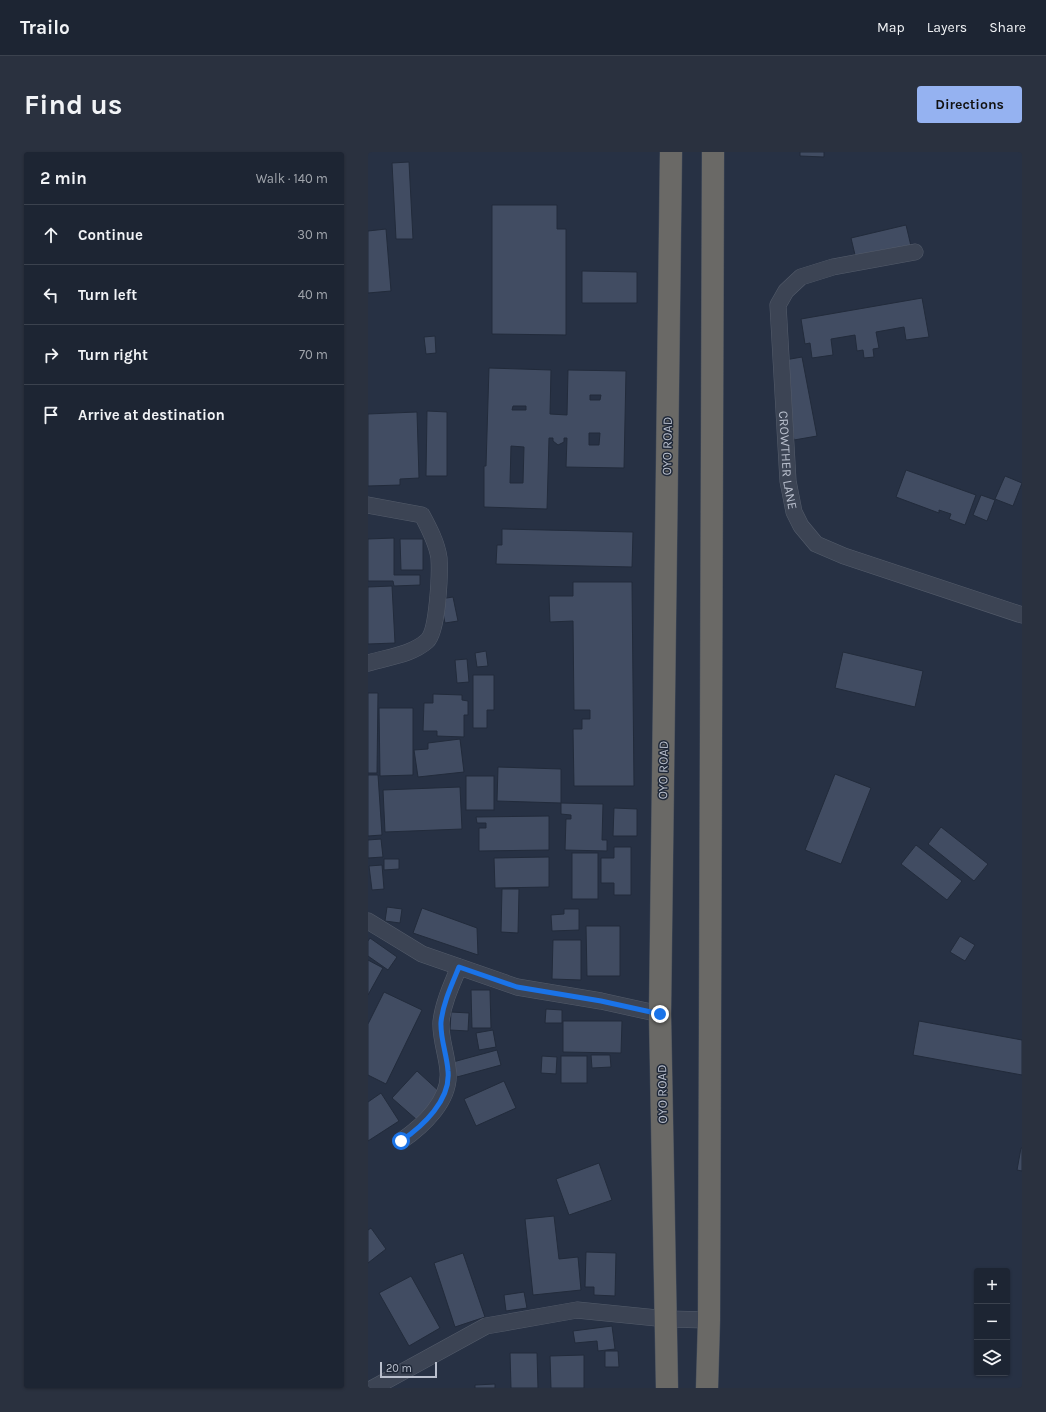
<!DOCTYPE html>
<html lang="en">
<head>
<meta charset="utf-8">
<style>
  body { margin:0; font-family:Karla,sans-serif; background:#2a313f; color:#f1f3f6 }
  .controls { position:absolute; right:12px; bottom:12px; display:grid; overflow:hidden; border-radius:4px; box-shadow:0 1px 3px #0004 }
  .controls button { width:36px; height:36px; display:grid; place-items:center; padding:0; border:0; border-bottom:1px solid #3b424e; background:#1d2533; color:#f1f3f6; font:20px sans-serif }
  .scale { position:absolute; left:12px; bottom:10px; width:57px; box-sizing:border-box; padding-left:4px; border:2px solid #b9bfcd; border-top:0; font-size:11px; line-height:14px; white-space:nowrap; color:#b9bfcd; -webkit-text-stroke:3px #202939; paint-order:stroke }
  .stop { position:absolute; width:12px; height:12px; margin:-9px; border:3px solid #1a73e8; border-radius:50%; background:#fff }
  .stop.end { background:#1a73e8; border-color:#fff; box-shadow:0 1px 4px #0008 }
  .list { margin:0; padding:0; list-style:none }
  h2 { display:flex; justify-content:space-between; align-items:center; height:52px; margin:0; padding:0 16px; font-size:17px }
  h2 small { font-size:13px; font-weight:400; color:#a0a5ac }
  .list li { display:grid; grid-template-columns:26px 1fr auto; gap:12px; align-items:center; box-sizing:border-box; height:60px; padding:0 16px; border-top:1px solid #3b424e }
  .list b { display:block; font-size:15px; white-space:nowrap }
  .list em { font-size:13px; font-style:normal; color:#a0a5ac }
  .icon { flex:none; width:22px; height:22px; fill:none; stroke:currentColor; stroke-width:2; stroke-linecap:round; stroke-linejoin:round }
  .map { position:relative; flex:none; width:654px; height:1236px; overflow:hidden; border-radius:4px }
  header { display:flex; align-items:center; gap:24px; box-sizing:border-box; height:56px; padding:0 20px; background:#1d2533; border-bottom:1px solid #3b424e }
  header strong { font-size:19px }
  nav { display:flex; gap:22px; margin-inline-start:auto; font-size:14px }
  .intro { display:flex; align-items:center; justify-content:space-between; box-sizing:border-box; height:96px; padding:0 24px }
  h1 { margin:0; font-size:28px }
  .button { padding:10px 18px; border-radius:4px; background:#95b2f1; color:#111; font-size:14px; font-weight:700 }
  main { display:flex; gap:24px; padding:0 24px }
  aside { flex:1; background:#1d2533; border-radius:4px; box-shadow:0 1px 3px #0004 }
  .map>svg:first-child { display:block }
</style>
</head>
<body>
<header>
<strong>Trailo</strong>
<nav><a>Map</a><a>Layers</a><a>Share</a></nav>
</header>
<div class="intro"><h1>Find us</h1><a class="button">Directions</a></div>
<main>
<aside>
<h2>2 min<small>Walk · 140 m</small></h2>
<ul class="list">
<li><svg class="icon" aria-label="ahead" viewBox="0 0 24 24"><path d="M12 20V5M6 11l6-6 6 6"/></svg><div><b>Continue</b></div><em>30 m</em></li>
<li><svg class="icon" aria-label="left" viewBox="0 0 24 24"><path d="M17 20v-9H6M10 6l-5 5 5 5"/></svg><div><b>Turn left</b></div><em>40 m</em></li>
<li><svg class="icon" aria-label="right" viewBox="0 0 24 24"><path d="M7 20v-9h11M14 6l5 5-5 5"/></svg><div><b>Turn right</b></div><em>70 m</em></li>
<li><svg class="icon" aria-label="arrive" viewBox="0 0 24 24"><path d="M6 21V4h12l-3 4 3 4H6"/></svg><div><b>Arrive at destination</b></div></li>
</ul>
</aside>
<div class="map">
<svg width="654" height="1236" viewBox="0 0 654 1236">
  <rect width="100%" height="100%" fill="#273144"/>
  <g fill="#414c62" stroke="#222b3b" fill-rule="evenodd">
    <path d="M432,0H456V5L432,4Z"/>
    <path d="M41,10L45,87H28L24,11Z"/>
    <path d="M124,53H189V77H198V183L124,182Z"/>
    <path d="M538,73L543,94L488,107L483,86Z"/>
    <path d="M18,77L23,139L0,141V79Z"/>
    <path d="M214,119L269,120V151H214Z"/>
    <path d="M554,146L561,185L538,188L536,175L508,180L511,196L505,197L506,205L496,206L495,198L489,199L487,183L463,187L465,203L444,206L442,191L437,192L433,167Z"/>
    <path d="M67,184L68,201L58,202L56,185Z"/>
    <path d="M434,205L449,284L426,288L411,209Z"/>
    <path d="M121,216L183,218L182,262L199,263L200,218L258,219L256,316L198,315L199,286H196V290L190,293L185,289V286H181L179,357L116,355V314H118ZM222,243H233L232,248H222ZM145,254H158V258H144ZM221,281H232L231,293H221ZM143,294L156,295L155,331H142Z"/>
    <path d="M59,259L79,260V324H58Z"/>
    <path d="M49,260L51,326L32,327V333L0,334V262Z"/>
    <path d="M538,318L608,343L597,373L581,367L583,362L571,358V361L528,345Z"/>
    <path d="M637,324L654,331L645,354L627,347Z"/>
    <path d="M613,343L627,348L619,369L605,363Z"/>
    <path d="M134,377L265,380L264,415L128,412L129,393H134Z"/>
    <path d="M26,386V423H52V433L26,434L25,429H0V387Z"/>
    <path d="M32,387H55V418H33Z"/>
    <path d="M205,430H264L266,634H206L205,577H214V567H222V558H206L205,469L182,470L181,444H205Z"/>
    <path d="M24,434L27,491L0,492V435Z"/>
    <path d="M85,445L90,469L77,471L72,447Z"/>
    <path d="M118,499L120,514L109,515L107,501Z"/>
    <path d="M475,500L555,519L547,555L467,536Z"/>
    <path d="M99,507L101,530L89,531L87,508Z"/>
    <path d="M105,523H126V558H119V576H105Z"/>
    <path d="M0,541H10L9,621H0Z"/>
    <path d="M65,542L94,543V548L100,549V563H96V585L69,584V579H55L56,551H65Z"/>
    <path d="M11,556H45V623L12,624Z"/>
    <path d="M92,587L96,620L50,625L46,598L60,597V591Z"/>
    <path d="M130,615L193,617V651L129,649Z"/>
    <path d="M467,622L503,636L473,712L437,698Z"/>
    <path d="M0,623H10L14,683L0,684Z"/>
    <rect x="98" y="624" width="28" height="34"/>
    <path d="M92,635L94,677L17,680L15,638Z"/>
    <path d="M193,651L235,652L234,688H239V699L197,698L198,667H203V663L193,662Z"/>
    <path d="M246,656L269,657V684H245Z"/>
    <path d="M181,664V698L111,699V676H118V671H109L108,665Z"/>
    <path d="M573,675L620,712L606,729L560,692Z"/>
    <path d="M13,687L15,705L0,706V688Z"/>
    <path d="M548,693L594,729L579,748L533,712Z"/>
    <path d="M246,695H263V743H246V731H233V706H246Z"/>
    <rect x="204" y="701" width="26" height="46"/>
    <path d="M181,705V735L127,736L126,706Z"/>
    <path d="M16,707H31V717L16,718Z"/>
    <path d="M14,713L16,737L4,738L1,714Z"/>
    <path d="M134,737H151L150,781L133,780Z"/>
    <path d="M19,755L34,757L32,771L17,769Z"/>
    <path d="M54,756L109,776L110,803L45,781Z"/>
    <path d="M196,757H211V778L184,779L183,763L196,762Z"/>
    <path d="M218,774H252V824H219Z"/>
    <path d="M592,784L607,793L597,809L582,800Z"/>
    <path d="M2,786L29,805L20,818L0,804V789Z"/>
    <path d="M185,788H213V828L184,827Z"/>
    <path d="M0,808L15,816L0,843Z"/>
    <path d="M103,838H122L123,876H104Z"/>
    <path d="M16,840L54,858L18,932L0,923V872Z"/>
    <path d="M178,857L194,858V871H177Z"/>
    <path d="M83,860L101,861L100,879L82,878Z"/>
    <path d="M195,869H254L253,901L195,900Z"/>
    <path d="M551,869L654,888V923L545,903Z"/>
    <path d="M125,878L128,895L111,898L108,881Z"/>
    <path d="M129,898L133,913L89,925L85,910Z"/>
    <path d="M223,903H242L243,915L224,916Z"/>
    <path d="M174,904L189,905L188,922L173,921Z"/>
    <rect x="193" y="904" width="26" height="27"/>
    <path d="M49,919L73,941L49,968L24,946Z"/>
    <path d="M136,929L148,956L108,974L96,947Z"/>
    <path d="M13,941L31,969L0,989V950Z"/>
    <path d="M653,996H654V1019L649,1018Z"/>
    <path d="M231,1011L244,1048L201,1063L188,1027Z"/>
    <path d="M186,1064L191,1107L210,1105L213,1138L165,1143L157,1067Z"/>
    <path d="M3,1076L18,1097L0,1111V1078Z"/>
    <path d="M218,1100L248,1101L247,1144L226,1143V1135H217Z"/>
    <path d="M95,1101L117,1165L87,1175L66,1111Z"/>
    <path d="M43,1124L72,1176L41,1194L11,1141Z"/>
    <path d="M156,1140L159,1156L138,1159L136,1143Z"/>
    <path d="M244,1174L247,1197L230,1199L229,1189L207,1191L205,1179Z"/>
    <path d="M237,1199H250L251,1215H237Z"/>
    <path d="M142,1201H169L170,1236H143Z"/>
    <path d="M216,1203V1236H183L182,1204Z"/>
    <path d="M127,1232V1236H107V1233Z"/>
  </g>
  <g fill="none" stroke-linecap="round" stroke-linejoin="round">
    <defs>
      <g id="minor">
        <path id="s1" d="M547,100L465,115L433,125L418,139L410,153L420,329L426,360L433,374L448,392L476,404L654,463"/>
        <path d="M0,353L54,363C61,376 69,391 71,406C72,421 70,479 59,489C43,503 20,505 0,511"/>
        <path d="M0,769L54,802L149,835L233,849L292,862"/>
        <path d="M33,989C55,974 83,948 80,919C79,903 72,886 73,870C75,851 84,832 91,815"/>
        <path d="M5,1236L118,1174L209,1158L299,1167L341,1168"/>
      </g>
      <g id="trunk">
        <path d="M299,1236L292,862L303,0"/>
        <path d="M339,1236L341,1168L345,0"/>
      </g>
    </defs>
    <use href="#minor" stroke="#545c6b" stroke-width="17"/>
    <use href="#trunk" stroke="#434c5b" stroke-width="23"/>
    <use href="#minor" stroke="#3c4454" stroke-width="16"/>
    <use href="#trunk" stroke="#6a6966" stroke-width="22"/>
  </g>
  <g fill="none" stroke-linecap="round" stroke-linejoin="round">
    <path stroke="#1a73e8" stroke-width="5" d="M33,989C55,974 83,948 80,919C79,903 72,886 73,870C75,851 84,832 91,815L149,835L233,849L292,862"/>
  </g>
  <g text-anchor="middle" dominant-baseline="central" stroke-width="3" stroke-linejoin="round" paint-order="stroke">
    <g font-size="13" fill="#b9bfcd" stroke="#202939">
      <text transform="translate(299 294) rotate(-89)">OYO ROAD</text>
      <text stroke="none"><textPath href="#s1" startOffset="309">CROWTHER LANE</textPath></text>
      <text transform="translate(295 618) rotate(-89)">OYO ROAD</text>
      <text transform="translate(294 942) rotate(-91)">OYO ROAD</text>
    </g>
  </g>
</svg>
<div class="controls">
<button>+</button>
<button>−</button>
<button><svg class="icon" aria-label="layers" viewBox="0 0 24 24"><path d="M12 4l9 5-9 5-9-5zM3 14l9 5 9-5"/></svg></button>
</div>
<div class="scale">20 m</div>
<div class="stop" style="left:33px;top:989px"></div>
<div class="stop end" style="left:292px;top:862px"></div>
</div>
</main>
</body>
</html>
